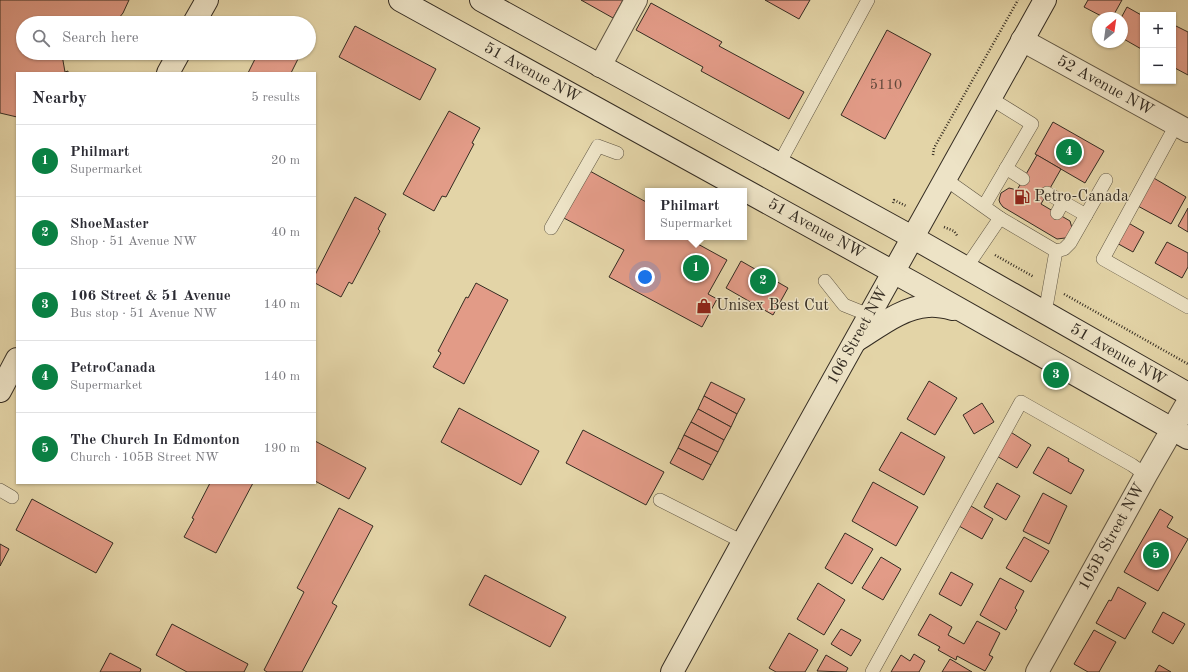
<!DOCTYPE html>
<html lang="en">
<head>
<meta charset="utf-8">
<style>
  body { margin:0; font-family:"Old Standard TT",serif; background:#f2f2f3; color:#2b2b33 }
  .controls { position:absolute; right:12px; top:12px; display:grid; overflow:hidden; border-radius:0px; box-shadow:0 1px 3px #0004 }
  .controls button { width:36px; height:36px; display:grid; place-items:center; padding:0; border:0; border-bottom:1px solid #e1e1e2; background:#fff; color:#2b2b33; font:20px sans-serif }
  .compass { position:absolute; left:1092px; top:12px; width:36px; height:36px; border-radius:50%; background:#fff; box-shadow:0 1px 3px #0004; rotate:29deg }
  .you { position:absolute; left:645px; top:277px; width:14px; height:14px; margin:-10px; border:3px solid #fff; border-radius:50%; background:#1a73e8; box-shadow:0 0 0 6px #1a73e833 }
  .badge { display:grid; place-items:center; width:26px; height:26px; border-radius:50%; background:#0b8043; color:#fff; font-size:13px; font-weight:700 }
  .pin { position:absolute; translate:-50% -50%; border:2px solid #fff; box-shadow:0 1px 4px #0006 }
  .popup { position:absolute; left:645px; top:188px; width:102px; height:52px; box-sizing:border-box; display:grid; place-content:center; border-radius:0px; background:#fff; filter:drop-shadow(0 1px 3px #0005); font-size:13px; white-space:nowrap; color:#7c7c81 }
  .popup b { font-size:15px; color:#2b2b33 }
  .popup::after { content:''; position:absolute; left:50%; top:100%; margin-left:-8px; border:8px solid transparent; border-top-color:#fff }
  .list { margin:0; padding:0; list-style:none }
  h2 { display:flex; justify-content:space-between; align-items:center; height:52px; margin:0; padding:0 16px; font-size:17px }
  h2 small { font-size:13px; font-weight:400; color:#7c7c81 }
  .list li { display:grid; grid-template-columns:26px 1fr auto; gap:12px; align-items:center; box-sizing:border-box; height:72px; padding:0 16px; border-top:1px solid #e1e1e2 }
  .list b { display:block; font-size:15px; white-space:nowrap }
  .list p { margin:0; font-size:13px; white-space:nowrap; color:#7c7c81 }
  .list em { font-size:13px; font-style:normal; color:#7c7c81 }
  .icon { flex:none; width:22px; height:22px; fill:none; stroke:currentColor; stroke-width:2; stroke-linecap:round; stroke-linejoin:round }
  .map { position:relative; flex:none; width:1188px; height:672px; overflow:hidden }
  .search { position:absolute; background:#fff; box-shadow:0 1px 3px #0004; left:16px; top:16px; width:300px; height:44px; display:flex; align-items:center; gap:10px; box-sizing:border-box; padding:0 14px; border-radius:22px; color:#7c7c81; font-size:15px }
  .panel { position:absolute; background:#fff; box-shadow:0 1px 3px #0004; left:16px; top:72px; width:300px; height:412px; border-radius:0px }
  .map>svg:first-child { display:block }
</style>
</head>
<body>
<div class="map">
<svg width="1188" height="672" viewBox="0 0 1188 672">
  <rect width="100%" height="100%" fill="#e3d4a7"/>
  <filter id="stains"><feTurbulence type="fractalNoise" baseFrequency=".005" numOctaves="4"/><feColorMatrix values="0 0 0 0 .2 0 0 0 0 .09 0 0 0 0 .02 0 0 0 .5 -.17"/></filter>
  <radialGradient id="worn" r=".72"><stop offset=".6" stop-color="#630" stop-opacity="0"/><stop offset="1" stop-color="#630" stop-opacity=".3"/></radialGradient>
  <g fill="#e29b87" stroke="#342c22">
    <path d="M0,0H129L123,13L115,23H23V53H68L62,55L65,72L68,71V73H17V117L0,113Z"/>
    <path d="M581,0H623L613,18Z"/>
    <path d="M765,0H810L799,19Z"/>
    <path d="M1088,0H1122L1112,18H1105L1084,7Z"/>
    <path d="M651,3L722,42L719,46L804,92L789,119L701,71L703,67L636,30Z"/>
    <path d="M1127,7L1143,16V50L1122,38L1121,18Z"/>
    <path d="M1174,25L1188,32V75L1173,67Z"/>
    <path d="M355,26L436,69L420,100L339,57Z"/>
    <path d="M887,30L931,54L885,139L841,115Z"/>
    <path d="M258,53H301L291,73H248Z"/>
    <path d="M449,111L480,128L472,143L474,144L446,197L442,196L434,211L403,194Z"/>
    <path d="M1053,122L1104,151L1085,183L1035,154Z"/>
    <path d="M1037,155L1061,169L1041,204L1070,221L1072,228L1067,237L1065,238L1057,239L1003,207L1000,203L999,200L1001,193L1009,188L1017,190Z"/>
    <path d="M588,170L648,203V237H685L727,260L708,294L717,299L702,327L609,277L624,250L562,217Z"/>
    <path d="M1152,177L1186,197L1171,224L1136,205Z"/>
    <path d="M355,197L386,214L378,229L380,231L352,284L349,282L341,297L315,283V275Z"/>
    <path d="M1188,208V232L1178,226Z"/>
    <path d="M1125,221L1144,232L1133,252L1113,241Z"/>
    <path d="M1167,242L1188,253V267L1182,278L1155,263Z"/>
    <path d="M741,261L788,288L773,315L726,288Z"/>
    <path d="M476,283L508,300L464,384L433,367L441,353L438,351L466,297L468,298Z"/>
    <path d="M929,381L957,398L935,435L907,419Z"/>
    <path d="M711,382L745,399L737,414L704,396Z"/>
    <path d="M704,396L737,414L731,427L698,409Z"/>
    <path d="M982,403L994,422L974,434L963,415Z"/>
    <path d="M459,408L539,451L521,485L441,442Z"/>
    <path d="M698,409L731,427L724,440L691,422Z"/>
    <path d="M691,422L724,440L718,452L684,435Z"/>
    <path d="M583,430L664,472L646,505L566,463Z"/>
    <path d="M1009,431L1031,445L1017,468L995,455Z"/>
    <path d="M901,432L945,457L924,495L879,470Z"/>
    <path d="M684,435L718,452L711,465L678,448Z"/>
    <path d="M315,441L366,468L349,499L315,481Z"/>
    <path d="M1048,447L1069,459L1068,461L1084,470L1071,494L1033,473Z"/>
    <path d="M678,448L711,465L703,480L670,463Z"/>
    <path d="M873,482L918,507L896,546L852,521Z"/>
    <path d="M210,483H253L216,553L184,537L194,519L192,518Z"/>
    <path d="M997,483L1020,496L1006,520L984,507Z"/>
    <path d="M1043,493L1067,506L1049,544L1023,531Z"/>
    <path d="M32,499L113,543L96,573L16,530Z"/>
    <path d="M971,506L993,519L982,539L959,526Z"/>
    <path d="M339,508L373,526L332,603L337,606L302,672H267L264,670L304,592L297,588Z"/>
    <path d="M1160,509L1173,517L1167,527L1188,539L1158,591L1124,572Z"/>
    <path d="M845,533L873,549L852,584L825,568Z"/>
    <path d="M1024,537L1049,551L1031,582L1006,568Z"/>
    <path d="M0,544L9,549L0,566Z"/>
    <path d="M881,557L901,569L883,600L862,588Z"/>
    <path d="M951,572L973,584L961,606L939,594Z"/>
    <path d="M485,575L566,617L550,647L469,605Z"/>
    <path d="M1000,578L1024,591L1015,608L1017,610L1006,630L980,615Z"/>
    <path d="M818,583L845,600L824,635L797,619Z"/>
    <path d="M1118,587L1146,603L1125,639L1096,623L1109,600L1111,601Z"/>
    <path d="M1163,612L1185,624L1173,644L1152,632Z"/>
    <path d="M930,614L952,627L948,635L964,644L977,621L1000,633L989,655L993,657L985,671L957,656L956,660L938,650L940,647L918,635Z"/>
    <path d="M172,624L248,664L244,672H187L156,655Z"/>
    <path d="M841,629L861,640L851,656L831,644Z"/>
    <path d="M1094,630L1116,642L1099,672H1088L1074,664Z"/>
    <path d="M789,633L818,650L805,672H776L769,668Z"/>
    <path d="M110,653L141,669L140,672H100Z"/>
    <path d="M914,654L925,661L919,672H891L901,655L910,661Z"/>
    <path d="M826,655L848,668L846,672L817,671Z"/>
    <path d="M950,659L972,672H942Z"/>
    <path d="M1159,665L1171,672H1155Z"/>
  </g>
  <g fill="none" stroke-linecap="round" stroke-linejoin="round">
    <defs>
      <g id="lane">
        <path d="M1176,125L1103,259L1188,307"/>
        <path d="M779,164L868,0"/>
        <path d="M1006,168L1023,179"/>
        <path d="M945,179L1000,218L966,268"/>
        <path d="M1047,193L1086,215"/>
        <path d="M984,206L1032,124L990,98"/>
        <path d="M1057,213L1063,202"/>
        <path d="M1000,218L1056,251L1064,249L1070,243L1106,180"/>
        <path d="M551,228L598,146L617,153"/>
        <path d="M825,281L844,305L869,315"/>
        <path d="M1045,313L1056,251"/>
        <path d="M0,490L12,497"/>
        <path d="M660,500L743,542"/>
        <path d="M872,672L1021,402L1132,465L1146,475"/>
      </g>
      <g id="street">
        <path d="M1022,40L1188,131"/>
        <path d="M600,66L636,0"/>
        <path d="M1037,672L1146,475L1188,402"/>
      </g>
      <g id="secondary">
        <path d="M400,0L915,284L1188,438"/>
        <path d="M481,0L912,237L1188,394"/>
        <path d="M194,23L207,0"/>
        <path d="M168,73L179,53"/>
        <path d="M857,340C878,327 903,307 928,306C937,305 945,307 953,309"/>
        <path d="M0,391L17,359"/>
        <path d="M672,672L743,542L1045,0"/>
      </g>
    </defs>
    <use href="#lane" stroke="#605643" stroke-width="14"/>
    <use href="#street" stroke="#605643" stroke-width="24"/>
    <use href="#secondary" stroke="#342c22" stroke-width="24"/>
    <g stroke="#342c22" stroke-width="2.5" stroke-dasharray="1 2" stroke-linecap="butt">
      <path d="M933,155L934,148L1018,0"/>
      <path d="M893,203L894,200L906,206"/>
      <path d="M944,227L954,231L958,237"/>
      <path d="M995,255L1034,277"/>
      <path d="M1064,294L1188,364"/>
    </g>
    <use href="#lane" stroke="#ede3c6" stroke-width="13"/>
    <use href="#street" stroke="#ede3c6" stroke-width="22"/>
    <use href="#secondary" stroke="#ede3c6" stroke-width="22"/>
  </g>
  <defs>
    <symbol id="fuel-bare" viewBox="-9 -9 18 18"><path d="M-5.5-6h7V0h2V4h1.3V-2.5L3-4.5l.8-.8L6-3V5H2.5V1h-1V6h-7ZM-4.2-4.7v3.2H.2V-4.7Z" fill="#8f2418" stroke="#ede3c6" stroke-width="2.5" paint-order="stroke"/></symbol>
    <symbol id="shop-bare" viewBox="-9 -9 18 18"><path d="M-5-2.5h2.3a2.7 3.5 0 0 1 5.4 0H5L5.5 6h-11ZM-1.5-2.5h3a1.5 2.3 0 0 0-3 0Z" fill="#8f2418" stroke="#ede3c6" stroke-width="2.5" paint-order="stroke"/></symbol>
  </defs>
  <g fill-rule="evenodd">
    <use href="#fuel-bare" x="1011" y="186" width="22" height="22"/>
    <use href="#shop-bare" x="693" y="295" width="22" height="22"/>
  </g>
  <g text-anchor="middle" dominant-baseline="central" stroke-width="3" stroke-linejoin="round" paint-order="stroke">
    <g font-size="14" fill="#60483b">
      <text x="886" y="85">5110</text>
    </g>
    <g font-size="16" fill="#342c22" stroke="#ede3c6">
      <text transform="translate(532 73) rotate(29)">51 Avenue NW</text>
      <text transform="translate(1105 86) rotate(29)">52 Avenue NW</text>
      <text transform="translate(816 229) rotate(29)">51 Avenue NW</text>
      <text transform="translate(858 336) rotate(-61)">106 Street NW</text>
      <text transform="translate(1118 355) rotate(30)">51 Avenue NW</text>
      <text transform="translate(1112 537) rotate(-61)">105B Street NW</text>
    </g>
    <g font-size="16" fill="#342c22" stroke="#ede3c6" text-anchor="start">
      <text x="1034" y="197">Petro-Canada</text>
      <text x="716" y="306">Unisex Best Cut</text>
    </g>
  </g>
  <rect width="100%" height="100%" filter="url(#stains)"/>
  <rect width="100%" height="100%" fill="url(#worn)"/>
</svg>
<div class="controls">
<button>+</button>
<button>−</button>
</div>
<svg class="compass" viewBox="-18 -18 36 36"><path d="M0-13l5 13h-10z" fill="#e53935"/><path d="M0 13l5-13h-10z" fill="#7c7c81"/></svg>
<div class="you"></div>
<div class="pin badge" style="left:696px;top:268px">1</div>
<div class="popup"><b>Philmart</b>Supermarket</div>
<div class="pin badge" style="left:763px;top:281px">2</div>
<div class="pin badge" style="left:1056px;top:375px">3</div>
<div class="pin badge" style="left:1069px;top:152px">4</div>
<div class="pin badge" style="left:1156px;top:555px">5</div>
<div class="search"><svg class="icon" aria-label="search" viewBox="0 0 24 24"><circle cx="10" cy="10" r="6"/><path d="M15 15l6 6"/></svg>Search here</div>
<section class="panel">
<h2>Nearby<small>5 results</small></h2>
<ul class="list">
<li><span class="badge">1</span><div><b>Philmart</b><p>Supermarket</p></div><em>20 m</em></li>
<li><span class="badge">2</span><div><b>ShoeMaster</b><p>Shop · 51 Avenue NW</p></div><em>40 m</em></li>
<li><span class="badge">3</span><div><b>106 Street &amp; 51 Avenue</b><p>Bus stop · 51 Avenue NW</p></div><em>140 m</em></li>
<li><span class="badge">4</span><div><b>PetroCanada</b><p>Supermarket</p></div><em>140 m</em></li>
<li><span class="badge">5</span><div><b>The Church In Edmonton</b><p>Church · 105B Street NW</p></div><em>190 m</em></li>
</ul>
</section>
</div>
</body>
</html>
